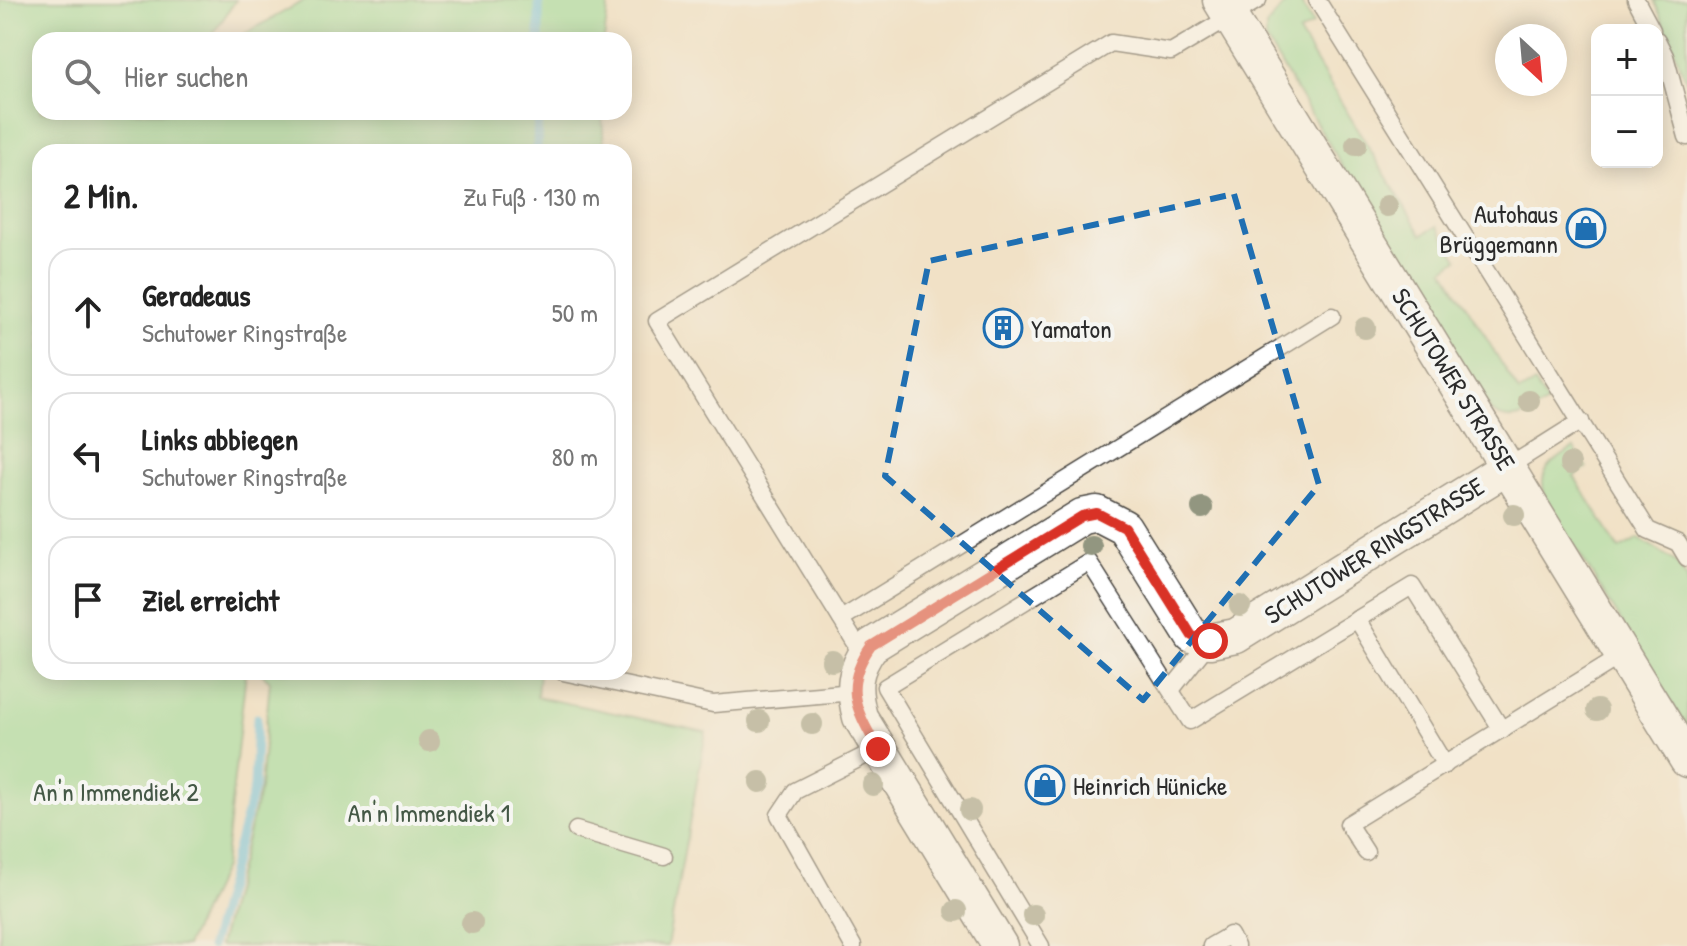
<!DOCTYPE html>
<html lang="de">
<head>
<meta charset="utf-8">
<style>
  body { margin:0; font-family:"Patrick Hand",sans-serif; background:#f6f6f6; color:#222 }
  .controls { position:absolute; right:24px; top:24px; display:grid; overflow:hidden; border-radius:16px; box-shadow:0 4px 20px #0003 }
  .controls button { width:72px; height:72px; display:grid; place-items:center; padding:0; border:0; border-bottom:2px solid #e0e0e0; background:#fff; color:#222; font:40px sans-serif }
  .compass { position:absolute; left:1495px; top:24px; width:72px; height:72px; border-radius:50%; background:#fff; box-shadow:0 4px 20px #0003; rotate:154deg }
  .stop { position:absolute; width:24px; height:24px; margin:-18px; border:6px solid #d93025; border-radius:50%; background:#fff }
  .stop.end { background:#d93025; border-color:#fff; box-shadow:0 2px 8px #0008 }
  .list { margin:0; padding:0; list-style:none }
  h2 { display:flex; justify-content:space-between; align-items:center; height:104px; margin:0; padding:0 32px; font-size:34px }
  h2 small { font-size:26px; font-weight:400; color:#767676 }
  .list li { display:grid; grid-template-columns:52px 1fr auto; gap:24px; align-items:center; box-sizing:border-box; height:128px; margin:0 16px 16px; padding:0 16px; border:2px solid #e0e0e0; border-radius:24px }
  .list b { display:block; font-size:30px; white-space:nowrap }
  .list p { margin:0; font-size:26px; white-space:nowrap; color:#767676 }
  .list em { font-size:26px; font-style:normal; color:#767676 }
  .icon { flex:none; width:44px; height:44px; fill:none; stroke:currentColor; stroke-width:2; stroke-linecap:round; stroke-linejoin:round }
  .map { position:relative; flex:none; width:1687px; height:946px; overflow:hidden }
  .search { position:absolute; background:#fff; box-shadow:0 4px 20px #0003; left:32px; top:32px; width:600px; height:88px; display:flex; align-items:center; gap:20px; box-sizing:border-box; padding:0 28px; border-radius:24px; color:#767676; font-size:30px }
  .panel { position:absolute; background:#fff; box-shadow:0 4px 20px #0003; left:32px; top:144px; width:600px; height:536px; border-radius:24px }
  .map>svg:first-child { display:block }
</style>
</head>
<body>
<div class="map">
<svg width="1687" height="946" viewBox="0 0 1687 946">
  <rect width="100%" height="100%" fill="#f6f6f2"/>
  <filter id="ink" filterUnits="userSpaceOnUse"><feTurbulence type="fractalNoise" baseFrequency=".0125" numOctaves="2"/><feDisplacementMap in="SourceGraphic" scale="16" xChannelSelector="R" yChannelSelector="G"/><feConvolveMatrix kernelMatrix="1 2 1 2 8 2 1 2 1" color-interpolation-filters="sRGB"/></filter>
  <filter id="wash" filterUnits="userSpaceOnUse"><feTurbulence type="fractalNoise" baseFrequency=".006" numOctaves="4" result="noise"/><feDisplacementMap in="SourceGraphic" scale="32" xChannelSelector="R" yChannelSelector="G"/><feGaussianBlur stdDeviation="1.8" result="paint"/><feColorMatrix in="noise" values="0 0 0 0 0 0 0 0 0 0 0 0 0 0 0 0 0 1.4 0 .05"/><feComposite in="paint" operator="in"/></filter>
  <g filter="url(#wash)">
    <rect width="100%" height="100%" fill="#f1e1c6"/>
    <g fill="#91dd99" stroke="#5e8462" stroke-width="2">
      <path d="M0,0H236L209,40H40V112H602L604,152H40V672H246L224,867L186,946H0Z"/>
      <path d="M305,0H609L604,40H234Z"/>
      <path d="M1288,0H1299L1313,24L1299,33L1422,235L1437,226L1458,259L1444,269L1519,392L1535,383L1547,403C1528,415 1511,426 1491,411L1266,40V26Z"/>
      <path d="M1654,0H1687V83Z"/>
      <path d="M1574,448L1587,468L1574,476L1619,549L1639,538L1676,562L1687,579V728L1546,500C1536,471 1550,462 1574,448Z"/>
      <path d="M260,672H539L537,697L706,732L667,946H219L260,788L270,681Z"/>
    </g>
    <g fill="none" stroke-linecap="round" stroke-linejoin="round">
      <g stroke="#6ac4e7" stroke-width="9">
        <path d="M539,40V0"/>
        <path d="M537,152L538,112"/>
        <path d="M211,946L254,787L257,718"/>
      </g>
    </g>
  </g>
  <g filter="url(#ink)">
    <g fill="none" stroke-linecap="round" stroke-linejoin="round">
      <defs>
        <g id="service">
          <path d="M1317,0L1648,530L1678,543L1687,558"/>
          <path d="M1636,0L1652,30"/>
          <path d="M1657,40L1665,56L1687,137"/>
          <path d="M1508,467L1581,421"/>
          <path d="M841,619L1332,316"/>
          <path d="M1357,619L1445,765"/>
          <path d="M871,646L855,642L657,321L1111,43L1171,52L1258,0"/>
          <path d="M563,672L713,704L854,692"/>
          <path d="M1171,690L1210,641"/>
          <path d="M576,830L664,856"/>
          <path d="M1366,852L1348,824L1622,655"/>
          <path d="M853,946L779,815L795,791L878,749"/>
          <path d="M1041,946L885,687L1089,562L1190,721L1412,586L1502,730"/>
          <path d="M1211,946L1230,935L1236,946"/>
        </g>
        <g id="minor">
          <path d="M1220,0L1687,760"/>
          <path d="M1000,946L860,717C852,687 853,671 871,646L1082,516L1097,513L1124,527L1192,636L1210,641L1236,636L1508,467"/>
        </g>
      </defs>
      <use href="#service" stroke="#494642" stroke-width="19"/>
      <use href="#minor" stroke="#494642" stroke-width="37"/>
      <use href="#service" stroke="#fff" stroke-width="16"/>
      <use href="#minor" stroke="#fff" stroke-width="34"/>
    </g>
    <g fill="#929680">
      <circle cx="1356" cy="145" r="11"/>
      <circle cx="1387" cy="206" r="11"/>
      <circle cx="1365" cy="328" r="11"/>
      <circle cx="1529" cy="401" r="11"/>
      <circle cx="1570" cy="464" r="11"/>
      <circle cx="1202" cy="508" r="11"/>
      <circle cx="1514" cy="515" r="11"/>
      <circle cx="1091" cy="546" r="11"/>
      <circle cx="1240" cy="606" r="11"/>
      <circle cx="832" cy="661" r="11"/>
      <circle cx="1597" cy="710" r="11"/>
      <circle cx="759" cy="721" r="11"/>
      <circle cx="812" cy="724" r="11"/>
      <circle cx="429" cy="741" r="11"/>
      <circle cx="760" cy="782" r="11"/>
      <circle cx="873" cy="785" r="11"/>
      <circle cx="970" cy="810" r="11"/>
      <circle cx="956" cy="911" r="11"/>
      <circle cx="1033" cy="915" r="11"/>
      <circle cx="472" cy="923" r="11"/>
    </g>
  </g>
  <g fill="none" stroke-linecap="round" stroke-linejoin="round" filter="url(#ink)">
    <path stroke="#d93025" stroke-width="10" d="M878,749C856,709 842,687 871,646L1082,516L1097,513L1124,527L1192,636L1210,641"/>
  </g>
  <path d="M0 0H1687V946H0ZM1234,194L1319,485L1143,700L885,476L929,261Z" fill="#f1e1c6" fill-opacity=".55" fill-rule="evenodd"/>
  <path fill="none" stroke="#1f6fb2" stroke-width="6" stroke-dasharray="16 10" stroke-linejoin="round" d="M1234,194L1319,485L1143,700L885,476L929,261Z"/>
  <defs>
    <symbol id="shop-ring" viewBox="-11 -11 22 22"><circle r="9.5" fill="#f6f6f2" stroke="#1f6fb2" stroke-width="1.5"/><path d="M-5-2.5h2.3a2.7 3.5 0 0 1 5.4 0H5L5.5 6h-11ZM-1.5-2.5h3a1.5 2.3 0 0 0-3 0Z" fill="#1f6fb2"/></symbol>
    <symbol id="building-ring" viewBox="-11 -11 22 22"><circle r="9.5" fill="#f6f6f2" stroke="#1f6fb2" stroke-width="1.5"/><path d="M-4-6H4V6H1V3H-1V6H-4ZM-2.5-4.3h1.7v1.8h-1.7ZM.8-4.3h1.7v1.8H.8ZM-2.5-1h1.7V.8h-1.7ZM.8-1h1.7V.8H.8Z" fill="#1f6fb2"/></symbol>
  </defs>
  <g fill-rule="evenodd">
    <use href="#shop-ring" x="1564" y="206" width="44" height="44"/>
    <use href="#building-ring" x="981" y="306" width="44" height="44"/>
    <use href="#shop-ring" x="1023" y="763" width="44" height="44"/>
  </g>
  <g text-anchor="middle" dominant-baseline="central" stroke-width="8" stroke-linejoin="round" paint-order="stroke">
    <g font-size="26" fill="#2b2b2b" stroke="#f6f6f2" text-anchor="start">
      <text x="1558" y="213" text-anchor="end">Autohaus<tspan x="1558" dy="30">Brüggemann</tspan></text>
      <text x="1031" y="328">Yamaton</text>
      <text x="1073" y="785">Heinrich Hünicke</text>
    </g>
    <g font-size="26" fill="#2b2b2b" stroke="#f6f6f2">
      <text transform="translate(1454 379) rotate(58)">SCHUTOWER STRASSE</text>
      <text transform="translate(1374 550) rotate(-32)">SCHUTOWER RINGSTRASSE</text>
    </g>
    <g font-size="26" fill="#445846" stroke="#f6f6f2">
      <text x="116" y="791">An'n Immendiek 2</text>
      <text x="429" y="812">An'n Immendiek 1</text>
    </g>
  </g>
</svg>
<div class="controls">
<button>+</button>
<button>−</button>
</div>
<svg class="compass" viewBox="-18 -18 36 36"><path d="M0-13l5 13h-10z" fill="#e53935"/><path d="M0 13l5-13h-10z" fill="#767676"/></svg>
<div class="stop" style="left:1210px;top:641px"></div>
<div class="stop end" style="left:878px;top:749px"></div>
<div class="search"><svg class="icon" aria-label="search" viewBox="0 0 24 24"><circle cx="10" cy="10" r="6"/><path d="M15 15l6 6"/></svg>Hier suchen</div>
<section class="panel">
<h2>2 Min.<small>Zu Fuß · 130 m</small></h2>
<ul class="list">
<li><svg class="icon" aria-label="ahead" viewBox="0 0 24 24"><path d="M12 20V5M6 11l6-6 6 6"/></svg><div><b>Geradeaus</b><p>Schutower Ringstraße</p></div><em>50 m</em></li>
<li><svg class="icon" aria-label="left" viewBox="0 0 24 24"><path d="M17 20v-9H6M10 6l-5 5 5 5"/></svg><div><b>Links abbiegen</b><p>Schutower Ringstraße</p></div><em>80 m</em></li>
<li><svg class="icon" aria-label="arrive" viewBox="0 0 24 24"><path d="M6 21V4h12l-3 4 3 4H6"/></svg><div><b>Ziel erreicht</b></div></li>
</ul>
</section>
</div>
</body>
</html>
